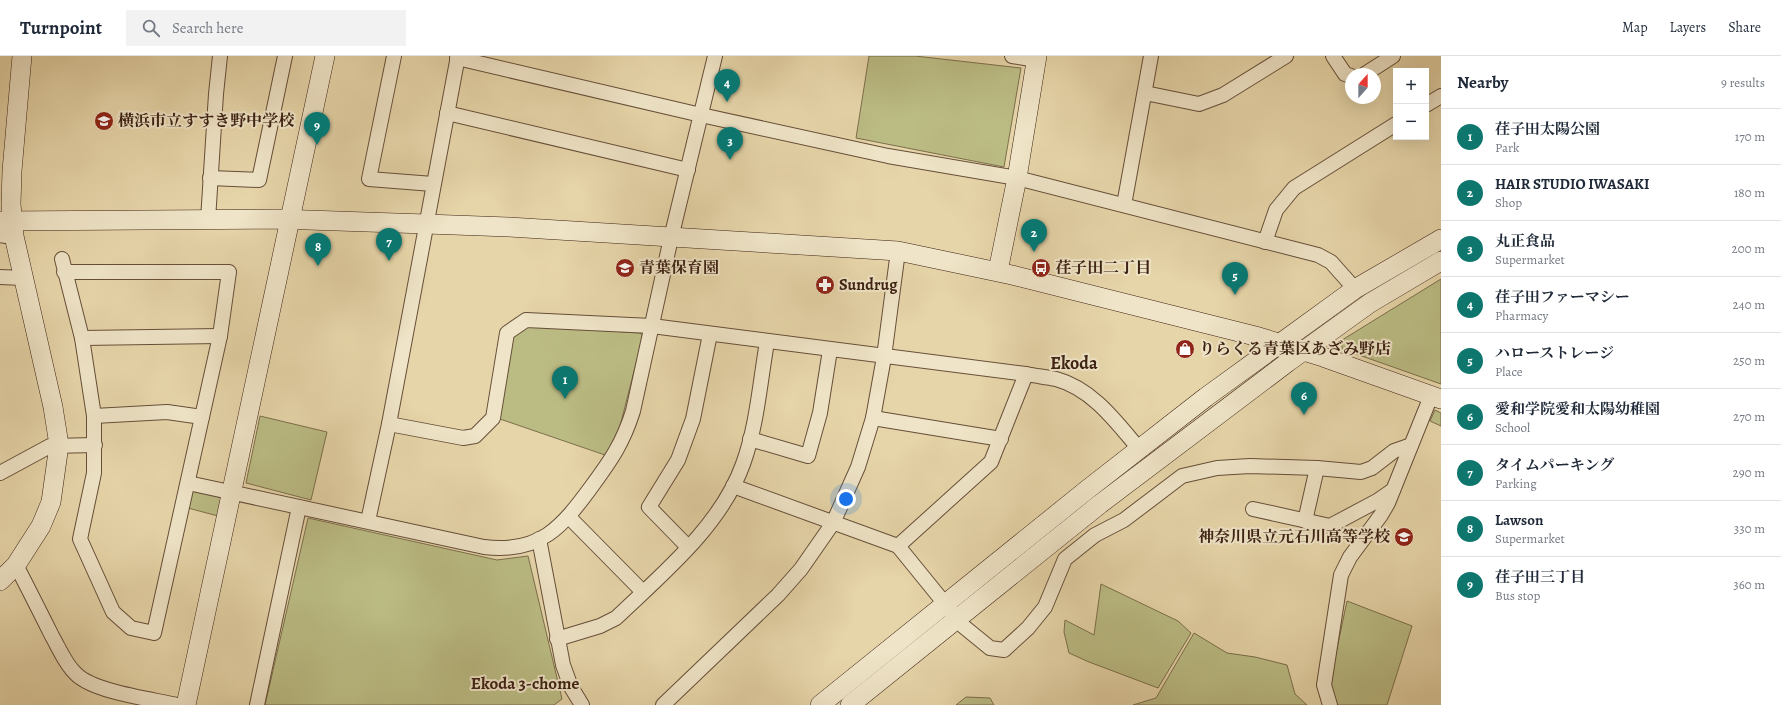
<!DOCTYPE html>
<html lang="en">
<head>
<meta charset="utf-8">
<style>
  body { margin:0; font-family:Alegreya,"Noto Serif JP",serif; background:#f2f2f3; color:#1f2937 }
  .controls { position:absolute; right:12px; top:12px; display:grid; overflow:hidden; border-radius:0px; box-shadow:0 4px 16px #0002 }
  .controls button { width:36px; height:36px; display:grid; place-items:center; padding:0; border:0; border-bottom:1px solid #e0e1e3; background:#fff; color:#1f2937; font:20px sans-serif }
  .compass { position:absolute; left:1345px; top:12px; width:36px; height:36px; border-radius:50%; background:#fff; box-shadow:0 4px 16px #0002; rotate:21deg }
  .you { position:absolute; left:846px; top:443px; width:14px; height:14px; margin:-10px; border:3px solid #fff; border-radius:50%; background:#1a73e8; box-shadow:0 0 0 6px #1a73e833 }
  .badge { display:grid; place-items:center; width:26px; height:26px; border-radius:50%; background:#0f766e; color:#fff; font-size:13px; font-weight:700 }
  .pin { position:absolute; translate:-50% -33px; filter:drop-shadow(0 1px 2px #0008) }
  .pin::after { content:''; position:absolute; top:21px; width:14px; height:12px; background:inherit; clip-path:polygon(0 0,100% 0,50% 100%) }
  .list { margin:0; padding:0; list-style:none }
  h2 { display:flex; justify-content:space-between; align-items:center; height:52px; margin:0; padding:0 16px; font-size:17px }
  h2 small { font-size:13px; font-weight:400; color:#747a83 }
  .list li { display:grid; grid-template-columns:26px 1fr auto; gap:12px; align-items:center; box-sizing:border-box; height:56px; padding:0 16px; border-top:1px solid #e0e1e3 }
  .list b { display:block; font-size:15px; white-space:nowrap }
  .list p { margin:0; font-size:13px; white-space:nowrap; color:#747a83 }
  .list em { font-size:13px; font-style:normal; color:#747a83 }
  .icon { flex:none; width:22px; height:22px; fill:none; stroke:currentColor; stroke-width:2; stroke-linecap:round; stroke-linejoin:round }
  .map { position:relative; flex:none; width:1441px; height:649px; overflow:hidden }
  header { display:flex; align-items:center; gap:24px; box-sizing:border-box; height:56px; padding:0 20px; background:#fff; border-bottom:1px solid #e0e1e3 }
  header strong { font-size:19px }
  nav { display:flex; gap:22px; margin-inline-start:auto; font-size:14px }
  .search { width:280px; height:36px; background:#f2f2f3; display:flex; align-items:center; gap:10px; box-sizing:border-box; padding:0 14px; border-radius:0px; color:#747a83; font-size:15px }
  main { display:flex }
  aside { flex:1; background:#fff }
  .map>svg:first-child { display:block }
</style>
</head>
<body>
<header>
<strong>Turnpoint</strong>
<div class="search"><svg class="icon" aria-label="search" viewBox="0 0 24 24"><circle cx="10" cy="10" r="6"/><path d="M15 15l6 6"/></svg>Search here</div>
<nav><a>Map</a><a>Layers</a><a>Share</a></nav>
</header>
<main>
<div class="map">
<svg width="1441" height="649" viewBox="0 0 1441 649">
  <rect width="100%" height="100%" fill="#e6d5a9"/>
  <filter id="stains"><feTurbulence type="fractalNoise" baseFrequency=".005" numOctaves="4"/><feColorMatrix values="0 0 0 0 .2 0 0 0 0 .09 0 0 0 0 .02 0 0 0 .5 -.17"/></filter>
  <radialGradient id="worn" r=".72"><stop offset=".6" stop-color="#630" stop-opacity="0"/><stop offset="1" stop-color="#630" stop-opacity=".3"/></radialGradient>
  <g fill="#bbbc84" stroke="#7c6e4c">
    <path d="M869,0H915L1021,12L1004,111L856,82Z"/>
    <path d="M1441,223V328L1342,293V284Z"/>
    <path d="M525,269L640,277L643,280L617,382L605,399L500,363L511,284Z"/>
    <path d="M1435,354L1441,357V370L1430,365Z"/>
    <path d="M260,360L327,376L311,444L246,427Z"/>
    <path d="M193,433L223,440L218,460L188,452Z"/>
    <path d="M308,462L497,504L528,500L562,643L554,649H265Z"/>
    <path d="M1101,528L1178,565L1191,577L1158,632L1089,606L1069,597L1064,576L1065,564L1094,579Z"/>
    <path d="M1347,545L1412,570L1387,649H1338C1332,641 1331,631 1331,621Z"/>
    <path d="M1194,577L1227,597L1255,601L1287,609L1295,638L1307,649H1133L1156,642Z"/>
    <path d="M966,641L990,642L994,649H956Z"/>
  </g>
  <g fill="none" stroke-linecap="round" stroke-linejoin="round">
    <defs>
      <g id="street">
        <path d="M394,0L369,123L433,128"/>
        <path d="M1012,0L1037,4"/>
        <path d="M1333,0L1345,18L1351,20"/>
        <path d="M457,2L701,59L888,100L1017,122L1318,199L1331,206L1355,233"/>
        <path d="M1365,18L1393,0"/>
        <path d="M1145,37L1199,48L1223,39L1286,0"/>
        <path d="M1426,49L1441,40"/>
        <path d="M447,57L688,114"/>
        <path d="M210,122L259,124L285,0"/>
        <path d="M1124,149L1151,0"/>
        <path d="M208,164L216,38L220,0"/>
        <path d="M0,179L5,180"/>
        <path d="M1265,186L1276,154L1294,132L1396,68"/>
        <path d="M62,203L82,282L94,360V417L80,483L113,556L131,572L154,577L220,280L229,216H64"/>
        <path d="M0,221L23,222"/>
        <path d="M82,282L220,280"/>
        <path d="M94,360L167,356L202,361"/>
        <path d="M873,362L1001,383"/>
        <path d="M389,368L463,382L475,380L493,362L507,277L526,264L652,270L1026,318C1036,320 1046,321 1056,323C1093,333 1117,367 1140,394"/>
        <path d="M750,383L808,400L820,357L830,294"/>
        <path d="M0,417L50,390L95,389"/>
        <path d="M188,427L484,491C540,498 562,471 592,430C611,404 623,387 633,355L671,182L715,0"/>
        <path d="M733,430L898,490L963,570L990,592L1004,594L1028,572L1045,551L1065,503L1095,479L1124,464L1182,420L1217,412L1250,410L1317,412L1361,416L1372,412L1394,395L1411,389"/>
        <path d="M1253,453L1330,470L1377,445L1393,434"/>
        <path d="M569,461L643,536"/>
        <path d="M368,465L389,368L458,0"/>
        <path d="M1305,465L1317,412"/>
        <path d="M539,483L563,609L571,631L582,649"/>
        <path d="M898,490L991,406L1026,318"/>
        <path d="M688,491L649,451L678,404L693,363L710,278"/>
        <path d="M16,509C28,532 40,556 52,580C59,592 65,608 76,618C94,636 151,643 177,649"/>
        <path d="M557,583L600,570L616,562C662,518 721,470 743,408C757,370 760,326 767,286"/>
        <path d="M257,649L299,451"/>
        <path d="M663,649L778,539L801,513L833,467L858,411L873,362L884,301L898,195"/>
        <path d="M1330,649L1324,629L1341,519L1350,501L1381,459L1388,447L1431,340"/>
      </g>
      <g id="secondary">
        <path d="M0,165L278,163L426,168L509,171L898,195L1012,219L1259,281L1323,301L1441,343"/>
        <path d="M998,215L1017,122L1037,0"/>
        <path d="M0,525L16,509L41,470L51,446L59,389L53,351L14,180L11,148L12,115L22,0"/>
        <path d="M186,649L325,0"/>
        <path d="M820,649L1088,433L1206,341L1355,233L1441,183"/>
        <path d="M850,649L1100,448L1288,306L1370,247L1441,205"/>
      </g>
    </defs>
    <use href="#street" stroke="#664e39" stroke-width="16"/>
    <use href="#secondary" stroke="#3c2114" stroke-width="20"/>
    <use href="#street" stroke="#efe4c7" stroke-width="14"/>
    <use href="#secondary" stroke="#efe4c7" stroke-width="19"/>
  </g>
  <defs>
    <symbol id="school-disc" viewBox="-11 -11 22 22"><circle r="9.5" fill="#8f2418" stroke="#efe4c7"/><path d="M0-5L7-2L0 1L-7-2ZM-4 1L0 2.5L4 1V4Q0 6-4 4Z" fill="#fff"/></symbol>
    <symbol id="bus-disc" viewBox="-11 -11 22 22"><circle r="9.5" fill="#8f2418" stroke="#efe4c7"/><path d="M-5-6H5V4H4V6H2V4H-2V6H-4V4H-5ZM-3.5-4V0h7V-4ZM-3.5 1.2v1.5H-2V1.2ZM2 1.2v1.5H3.5V1.2Z" fill="#fff"/></symbol>
    <symbol id="pharmacy-disc" viewBox="-11 -11 22 22"><circle r="9.5" fill="#8f2418" stroke="#efe4c7"/><path d="M-2-6h4v4h4v4h-4v4h-4v-4h-4v-4h4Z" fill="#fff"/></symbol>
    <symbol id="shop-disc" viewBox="-11 -11 22 22"><circle r="9.5" fill="#8f2418" stroke="#efe4c7"/><path d="M-5-2.5h2.3a2.7 3.5 0 0 1 5.4 0H5L5.5 6h-11ZM-1.5-2.5h3a1.5 2.3 0 0 0-3 0Z" fill="#fff"/></symbol>
  </defs>
  <g fill-rule="evenodd">
    <use href="#school-disc" x="93" y="54" width="22" height="22"/>
    <use href="#school-disc" x="614" y="201" width="22" height="22"/>
    <use href="#bus-disc" x="1030" y="201" width="22" height="22"/>
    <use href="#pharmacy-disc" x="814" y="218" width="22" height="22"/>
    <use href="#shop-disc" x="1174" y="282" width="22" height="22"/>
    <use href="#school-disc" x="1393" y="470" width="22" height="22"/>
  </g>
  <g text-anchor="middle" dominant-baseline="central" stroke-width="4" stroke-linejoin="round" paint-order="stroke">
    <g font-size="16" font-weight="bold" fill="#3c2114" stroke="#efe4c7" text-anchor="start">
      <text x="118" y="65">横浜市立すすき野中学校</text>
      <text x="639" y="212">青葉保育園</text>
      <text x="1055" y="212">荏子田二丁目</text>
      <text x="839" y="229">Sundrug</text>
      <text x="1199" y="293">りらくる青葉区あざみ野店</text>
      <text x="1390" y="481" text-anchor="end">神奈川県立元石川高等学校</text>
    </g>
    <g font-size="17" font-weight="bold" fill="#3c2114" stroke="#efe4c7">
      <text x="525" y="627">Ekoda 3-chome</text>
    </g>
    <g font-size="18" font-weight="bold" fill="#3c2114" stroke="#efe4c7">
      <text x="1074" y="307">Ekoda</text>
    </g>
  </g>
  <rect width="100%" height="100%" filter="url(#stains)"/>
  <rect width="100%" height="100%" fill="url(#worn)"/>
</svg>
<div class="controls">
<button>+</button>
<button>−</button>
</div>
<svg class="compass" viewBox="-18 -18 36 36"><path d="M0-13l5 13h-10z" fill="#e53935"/><path d="M0 13l5-13h-10z" fill="#747a83"/></svg>
<div class="you"></div>
<div class="pin badge" style="left:565px;top:343px">1</div>
<div class="pin badge" style="left:1034px;top:196px">2</div>
<div class="pin badge" style="left:730px;top:104px">3</div>
<div class="pin badge" style="left:727px;top:46px">4</div>
<div class="pin badge" style="left:1235px;top:239px">5</div>
<div class="pin badge" style="left:1304px;top:359px">6</div>
<div class="pin badge" style="left:389px;top:205px">7</div>
<div class="pin badge" style="left:318px;top:210px">8</div>
<div class="pin badge" style="left:317px;top:89px">9</div>
</div>
<aside>
<h2>Nearby<small>9 results</small></h2>
<ul class="list">
<li><span class="badge">1</span><div><b>荏子田太陽公園</b><p>Park</p></div><em>170 m</em></li>
<li><span class="badge">2</span><div><b>HAIR STUDIO IWASAKI</b><p>Shop</p></div><em>180 m</em></li>
<li><span class="badge">3</span><div><b>丸正食品</b><p>Supermarket</p></div><em>200 m</em></li>
<li><span class="badge">4</span><div><b>荏子田ファーマシー</b><p>Pharmacy</p></div><em>240 m</em></li>
<li><span class="badge">5</span><div><b>ハローストレージ</b><p>Place</p></div><em>250 m</em></li>
<li><span class="badge">6</span><div><b>愛和学院愛和太陽幼稚園</b><p>School</p></div><em>270 m</em></li>
<li><span class="badge">7</span><div><b>タイムパーキング</b><p>Parking</p></div><em>290 m</em></li>
<li><span class="badge">8</span><div><b>Lawson</b><p>Supermarket</p></div><em>330 m</em></li>
<li><span class="badge">9</span><div><b>荏子田三丁目</b><p>Bus stop</p></div><em>360 m</em></li>
</ul>
</aside>
</main>
</body>
</html>
